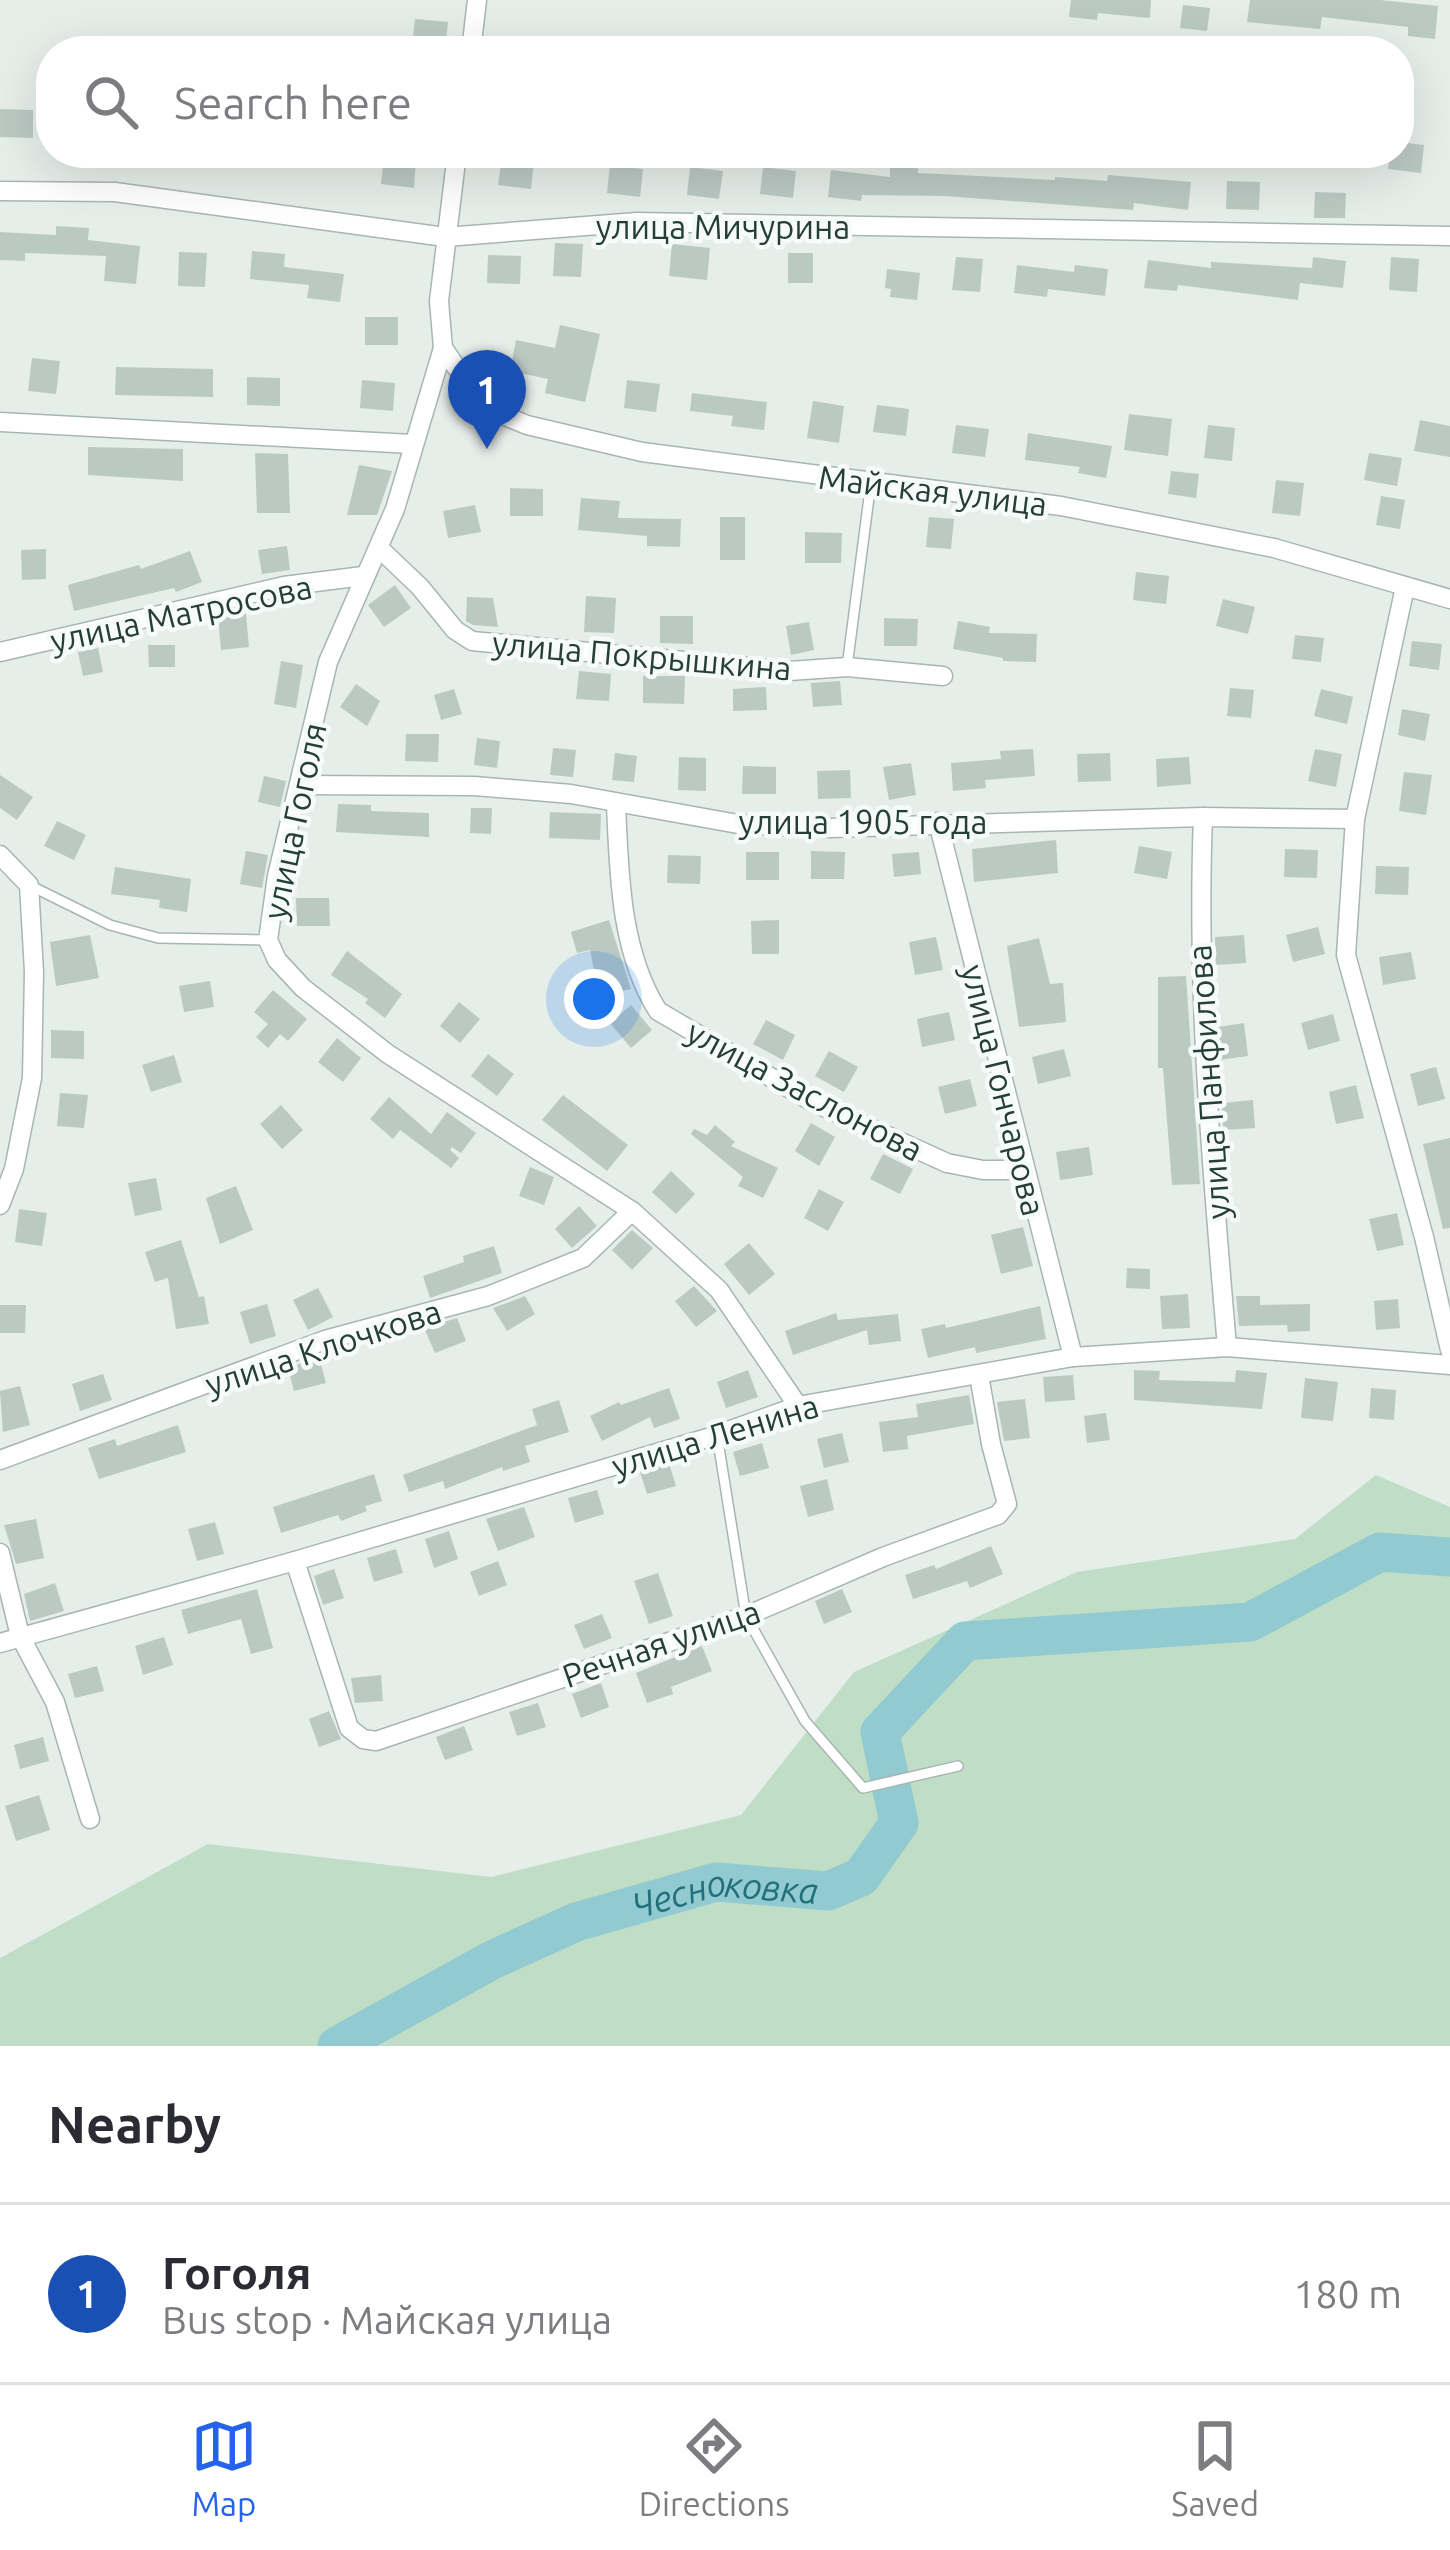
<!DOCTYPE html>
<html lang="en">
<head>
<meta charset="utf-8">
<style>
  body { margin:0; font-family:Ubuntu,sans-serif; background:#f7f7f7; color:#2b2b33 }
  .you { position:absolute; left:594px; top:999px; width:42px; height:42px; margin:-30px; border:9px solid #fff; border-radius:50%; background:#1a73e8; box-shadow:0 0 0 18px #1a73e833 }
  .badge { display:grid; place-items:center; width:78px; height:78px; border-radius:50%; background:#2563eb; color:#fff; font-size:39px; font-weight:700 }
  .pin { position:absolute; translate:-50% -99px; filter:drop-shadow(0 3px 6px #0008) }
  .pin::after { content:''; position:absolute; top:63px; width:42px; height:36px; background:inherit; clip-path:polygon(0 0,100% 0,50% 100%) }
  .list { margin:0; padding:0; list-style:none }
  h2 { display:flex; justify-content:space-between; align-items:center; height:156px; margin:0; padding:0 48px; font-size:51px }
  h2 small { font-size:39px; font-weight:400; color:#7c7c81 }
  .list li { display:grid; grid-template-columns:78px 1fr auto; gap:36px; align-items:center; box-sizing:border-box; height:180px; padding:0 48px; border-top:3px solid #e1e1e2 }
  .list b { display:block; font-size:45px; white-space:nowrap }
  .list p { margin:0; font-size:39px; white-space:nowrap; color:#7c7c81 }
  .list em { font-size:39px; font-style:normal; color:#7c7c81 }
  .icon { flex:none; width:66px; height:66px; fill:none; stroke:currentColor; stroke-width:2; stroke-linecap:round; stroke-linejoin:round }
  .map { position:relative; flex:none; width:1450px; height:2046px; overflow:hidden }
  .search { position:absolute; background:#fff; box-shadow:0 12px 48px #0002; left:36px; right:36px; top:36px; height:132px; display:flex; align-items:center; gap:30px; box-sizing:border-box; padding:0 42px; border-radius:48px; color:#7c7c81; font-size:45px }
  .sheet { height:336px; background:#fff }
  nav { display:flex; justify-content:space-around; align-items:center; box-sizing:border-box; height:168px; border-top:3px solid #e1e1e2; background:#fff; font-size:33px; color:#7c7c81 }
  nav a { display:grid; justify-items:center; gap:6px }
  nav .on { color:#2563eb }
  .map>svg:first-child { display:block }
</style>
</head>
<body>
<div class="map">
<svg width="1450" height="2046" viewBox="0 0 1450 2046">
  <rect width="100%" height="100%" fill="#e6eeea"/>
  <path fill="#c0dec6" d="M1376,1475L1450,1507V2046H0V1958L208,1844L491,1877L741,1815L854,1672L1077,1572L1295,1539Z"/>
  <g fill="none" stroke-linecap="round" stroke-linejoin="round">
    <path stroke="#91cad0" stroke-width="39" id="s1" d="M337,2046L492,1960L576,1922L716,1882L828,1891L861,1877L899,1823L880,1732L965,1641L1250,1622L1380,1552L1450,1557"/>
  </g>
  <g fill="#bbc9c3">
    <path d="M1071,0H1151L1150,18L1098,13L1097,20L1069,17Z"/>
    <path d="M1250,0H1380L1438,6L1435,39L1408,36V27L1322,17L1320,29L1247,22Z"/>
    <path d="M1183,5L1210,8L1207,31L1180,28Z"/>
    <path d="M415,19L448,22L445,50L412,46Z"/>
    <path d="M0,109L33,110V138L0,137Z"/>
    <path d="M1399,142L1424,145L1421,173L1388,169L1390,153H1399Z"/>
    <path d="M384,157L416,160L414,188L381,184Z"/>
    <path d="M502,157L534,161L531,189L498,185Z"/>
    <path d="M890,162H918V173L1055,180V177L1107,181L1108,175L1191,182L1188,210L1134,203L1133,210L944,196L862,195L861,201L828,197L831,170L890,177Z"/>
    <path d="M610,165L643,169L640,197L607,193Z"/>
    <path d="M690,167L723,171L719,199L687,195Z"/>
    <path d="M763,167L796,171L793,198L760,194Z"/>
    <path d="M1227,181L1260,182L1259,210L1226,209Z"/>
    <path d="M1315,192L1346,193L1345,218H1314Z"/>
    <path d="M56,226L89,228L88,240L140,246L136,284L104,281L106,256L25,253V261L0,260V232L56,235Z"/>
    <path d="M555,243L583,244L581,277L553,276Z"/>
    <path d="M672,244L710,248L707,280L669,276Z"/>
    <path d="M252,251L285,254L284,267L344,274L340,302L307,298L309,285L250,279Z"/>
    <path d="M179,252L207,253L205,287L178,286Z"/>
    <rect x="788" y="253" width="25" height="30"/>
    <path d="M488,255L521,256L520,284L487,283Z"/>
    <path d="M956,257L983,259L980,292L952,290Z"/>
    <path d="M1313,257L1346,261L1343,288L1300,283L1298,300L1178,285L1177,291L1144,288L1148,260L1211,268V262L1312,268Z"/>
    <path d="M1391,257L1419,259L1417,292L1389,290Z"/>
    <path d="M1017,265L1074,272L1075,265L1108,269L1105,296L1048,289L1047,297L1014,293Z"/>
    <path d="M887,269L920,273L917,300L890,297L891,289L885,288Z"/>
    <rect x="365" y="317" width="33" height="28"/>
    <path d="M560,325L600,334L585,402L545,393L548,379L510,371L516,340L555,348Z"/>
    <path d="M32,358L60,361L56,394L28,391Z"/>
    <path d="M116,367L213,369V397L115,395Z"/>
    <path d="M247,377L280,378V406L247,405Z"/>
    <path d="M362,380L395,383L393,411L360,408Z"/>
    <path d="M627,380L660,384L656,412L624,408Z"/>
    <path d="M692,393L767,402L764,430L731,426L733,416L690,411Z"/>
    <path d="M813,401L844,406L839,443L807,438Z"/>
    <path d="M877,405L909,409L906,436L873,432Z"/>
    <path d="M1129,414L1172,419L1168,456L1124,450Z"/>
    <path d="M1420,420L1450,426V457L1414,451Z"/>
    <path d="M956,425L989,429L985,457L952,453Z"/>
    <path d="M1208,425L1235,428L1232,461L1204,458Z"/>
    <path d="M1028,433L1112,446L1106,478L1078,473L1080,467L1025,460Z"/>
    <path d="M88,447L183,449V481L88,475Z"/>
    <path d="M255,453L288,454L290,513H257Z"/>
    <path d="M1369,453L1402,458L1397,486L1364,480Z"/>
    <path d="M359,465L392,471L377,515H347Z"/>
    <path d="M1171,471L1199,474L1196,498L1168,494Z"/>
    <path d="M1276,480L1304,483L1300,516L1272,513Z"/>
    <path d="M510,488L543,489V516H510Z"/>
    <path d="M1381,496L1405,500L1400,529L1376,525Z"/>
    <path d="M581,498L620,501L618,518L681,519L680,547L647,546V536L578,530Z"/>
    <path d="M475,505L481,532L448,538L443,511Z"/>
    <rect x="720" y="517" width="25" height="43"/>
    <path d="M929,517L954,519L951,549L926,547Z"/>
    <path d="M805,532L842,533L841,563H805Z"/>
    <path d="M287,546L290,570L262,574L258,550Z"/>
    <path d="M46,549V579L22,580L21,550Z"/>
    <path d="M190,551L202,582L176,592L174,588L74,611L68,585L139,565L141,569Z"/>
    <path d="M1136,572L1169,576L1166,604L1133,600Z"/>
    <path d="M395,585L411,608L384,627L368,605Z"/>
    <path d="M586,596L616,598L614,633L584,632Z"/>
    <path d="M467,597L493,598L498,627L473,625L466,621Z"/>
    <path d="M1223,599L1255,607L1248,634L1216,626Z"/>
    <path d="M246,614L249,647L221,650L218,617Z"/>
    <path d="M660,616H693V644L660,643Z"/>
    <path d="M884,618L918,619L917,646H884Z"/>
    <path d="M958,621L990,627L989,633L1037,634L1036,662L1003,661V658L953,649Z"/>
    <path d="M809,622L814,650L791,655L786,626Z"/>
    <path d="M1295,635L1324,638L1321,662L1292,659Z"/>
    <path d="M1412,641L1442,644L1439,670L1409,666Z"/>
    <path d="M148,645H175V667H149Z"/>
    <path d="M98,648L103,672L83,676L78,652Z"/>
    <path d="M281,661L303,665L296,708L274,704Z"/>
    <path d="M579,671L611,674L609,701L576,699Z"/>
    <path d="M643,676H685L684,704L643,703Z"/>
    <path d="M840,681L842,705L813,707L811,683Z"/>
    <path d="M356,684L380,701L367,726L340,707Z"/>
    <path d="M766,687L767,710L733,711V689Z"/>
    <path d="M1230,688L1254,690L1251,718L1227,716Z"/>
    <path d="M454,689L462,714L441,720L434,695Z"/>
    <path d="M1321,689L1353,697L1347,724L1314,716Z"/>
    <path d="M1402,709L1430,714L1425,741L1398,735Z"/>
    <path d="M406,734H439L438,762L405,761Z"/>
    <path d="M477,738L500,741L497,768L474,765Z"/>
    <path d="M553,748L576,750L573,777L550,775Z"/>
    <path d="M1033,749L1035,776L985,780L986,788L953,791L951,763L1001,759L1000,751Z"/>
    <path d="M1315,749L1342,754L1336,787L1308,781Z"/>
    <path d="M615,753L637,756L634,782L612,780Z"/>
    <path d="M1110,753L1111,781L1078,782L1077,754Z"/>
    <path d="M679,757L706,758V791L678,790Z"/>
    <path d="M1189,757L1191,784L1157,787L1156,759Z"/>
    <path d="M911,763L916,795L889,800L883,767Z"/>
    <path d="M743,766L776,767V794H742Z"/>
    <path d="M850,770L851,798L818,799L817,771Z"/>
    <path d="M1404,772L1432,775L1426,815L1399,811Z"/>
    <path d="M0,775L33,797L17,820L0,808Z"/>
    <path d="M264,776L286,781L280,807L258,802Z"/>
    <path d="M338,804L371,805V811L429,813V837L336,832Z"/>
    <path d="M471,808H492L491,834L470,833Z"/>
    <path d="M550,812L601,814L600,840L549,838Z"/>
    <path d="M57,821L86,835L74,860L44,846Z"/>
    <path d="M1056,840L1058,873L974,882L972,849Z"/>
    <path d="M1139,846L1172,852L1167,879L1134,873Z"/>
    <path d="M1285,849L1318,850L1317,878L1284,877Z"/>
    <path d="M246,851L268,855L262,888L240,884Z"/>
    <path d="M811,851L845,852L844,879H811Z"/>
    <rect x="746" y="852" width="33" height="28"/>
    <path d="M919,852L921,874L894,877L892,854Z"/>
    <path d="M668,855L701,856L700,884L667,883Z"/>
    <path d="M1376,866L1409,867L1408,895L1375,894Z"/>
    <path d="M115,867L191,879L187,912L159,908L160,900L111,894Z"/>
    <path d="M296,898H329L330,926H297Z"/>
    <path d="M609,920L631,989L599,996L590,950L577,953L571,932Z"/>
    <path d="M779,920V954H752L751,921Z"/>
    <path d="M1318,927L1325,954L1293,962L1286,935Z"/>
    <path d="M90,935L99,978L56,986L50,942Z"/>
    <path d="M1244,935L1246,963L1216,965L1215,937Z"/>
    <path d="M936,937L943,970L915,975L909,942Z"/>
    <path d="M1039,938L1050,984L1063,983L1066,1022L1019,1027L1007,946Z"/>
    <path d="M347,951L402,994L385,1018L365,1003L368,999L331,975Z"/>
    <path d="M1411,952L1416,979L1383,985L1379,957Z"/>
    <path d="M1186,976L1200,1184L1172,1185L1163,1068H1158V977Z"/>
    <path d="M210,981L214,1007L184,1012L179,986Z"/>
    <path d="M273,990L307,1019L288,1041L280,1034L268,1048L256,1037L268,1024L254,1012Z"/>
    <path d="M459,1002L480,1019L460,1043L440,1026Z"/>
    <path d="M631,1005L652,1030L631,1048L610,1023Z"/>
    <path d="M949,1012L955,1040L922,1047L917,1019Z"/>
    <path d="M1333,1014L1340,1041L1308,1050L1301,1023Z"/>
    <path d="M766,1020L795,1035L783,1060L753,1044Z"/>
    <path d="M1244,1023L1248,1056L1219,1060L1218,1027Z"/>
    <path d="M51,1030L84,1031V1059L51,1058Z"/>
    <path d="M337,1038L361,1058L343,1082L318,1062Z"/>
    <path d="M1064,1049L1071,1076L1038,1084L1032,1057Z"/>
    <path d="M829,1051L858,1067L844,1092L815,1076Z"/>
    <path d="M488,1054L514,1074L497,1096L471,1076Z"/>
    <path d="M174,1055L182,1082L151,1092L142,1065Z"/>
    <path d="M1436,1067L1445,1099L1418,1106L1410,1074Z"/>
    <path d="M970,1079L977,1106L945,1114L938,1087Z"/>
    <path d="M1356,1085L1364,1118L1336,1124L1329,1092Z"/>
    <path d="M60,1093L88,1095L84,1128L57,1126Z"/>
    <path d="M563,1095L628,1145L607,1171L542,1120Z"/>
    <path d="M389,1097L431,1134L447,1112L476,1133L461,1153L452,1147L450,1150L459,1158L451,1168L400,1130L393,1139L370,1119Z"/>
    <path d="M1253,1100L1255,1128L1223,1130L1222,1103Z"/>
    <path d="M281,1105L303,1130L282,1149L260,1124Z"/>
    <path d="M811,1123L835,1137L819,1166L795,1151Z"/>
    <path d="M715,1125L735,1142L731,1146L778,1168L763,1198L738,1186L743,1177L691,1134L694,1129L707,1135Z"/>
    <path d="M1450,1138V1228L1443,1229L1423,1144Z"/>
    <path d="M1089,1147L1093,1175L1060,1180L1056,1152Z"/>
    <path d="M883,1154L913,1169L900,1194L870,1179Z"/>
    <path d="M530,1167L554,1177L544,1205L519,1196Z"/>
    <path d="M671,1171L695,1194L676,1214L652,1192Z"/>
    <path d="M156,1178L162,1210L135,1216L128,1183Z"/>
    <path d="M236,1186L253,1230L220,1244L206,1198Z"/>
    <path d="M819,1189L844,1202L828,1231L804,1218Z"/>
    <path d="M579,1206L597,1226L572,1248L555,1229Z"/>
    <path d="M19,1209L47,1213L42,1246L15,1242Z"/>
    <path d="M1397,1213L1404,1245L1377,1251L1369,1219Z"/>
    <path d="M1023,1227L1033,1266L1001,1274L991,1235Z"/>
    <path d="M632,1230L653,1248L632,1270L612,1250Z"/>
    <path d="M181,1240L199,1297L204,1296L209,1324L176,1329L168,1278L155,1282L145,1252Z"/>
    <path d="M749,1243L775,1274L749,1295L724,1264Z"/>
    <path d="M494,1246L502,1273L430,1298L423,1276L464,1262L463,1256Z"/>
    <path d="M1127,1268L1150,1269V1289L1126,1288Z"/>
    <path d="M694,1286L717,1311L696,1327L675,1301Z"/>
    <path d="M318,1288L333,1317L308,1330L293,1300Z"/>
    <path d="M1188,1294L1190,1328L1162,1329L1160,1296Z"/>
    <path d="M525,1296L535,1314L507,1331L493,1308Z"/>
    <path d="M1236,1296H1260V1305L1310,1304V1331L1288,1332L1287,1325L1239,1326Z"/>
    <path d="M1398,1299L1400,1328L1376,1330L1374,1301Z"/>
    <path d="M267,1304L276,1336L250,1344L240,1312Z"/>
    <path d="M0,1305H26L25,1333H0Z"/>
    <path d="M1040,1306L1046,1339L976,1353L975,1347L928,1358L921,1329L945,1324L946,1328Z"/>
    <path d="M836,1313L838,1320L898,1314L901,1341L869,1345L867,1330L793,1355L785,1331Z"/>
    <path d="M457,1318L466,1341L435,1353L424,1328Z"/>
    <path d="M319,1357L326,1383L294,1391L288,1368Z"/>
    <path d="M748,1370L758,1397L726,1408L717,1382Z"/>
    <path d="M1134,1370L1160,1371L1159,1380L1235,1382L1236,1370L1267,1373L1262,1409L1134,1400Z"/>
    <path d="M103,1374L112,1400L80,1411L72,1384Z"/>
    <path d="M1073,1375L1075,1400L1045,1402L1043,1377Z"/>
    <path d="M1305,1378L1338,1382L1333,1421L1301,1418Z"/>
    <path d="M20,1386L30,1425L3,1432L0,1391Z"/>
    <path d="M669,1388L680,1419L654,1428L650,1417L602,1441L590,1416L619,1402L621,1405Z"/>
    <path d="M1371,1388L1396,1390L1394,1420L1369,1418Z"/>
    <path d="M969,1395L974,1424L907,1436L908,1449L883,1452L879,1422L918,1417L916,1404Z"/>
    <path d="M1025,1399L1030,1438L1004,1441L997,1402Z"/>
    <path d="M559,1400L569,1432L525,1446L530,1462L503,1471L502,1467L445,1489L443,1481L409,1492L403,1475L537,1425L532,1409Z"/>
    <path d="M1106,1413L1110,1440L1087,1443L1084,1416Z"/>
    <path d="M178,1425L186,1452L99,1479L88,1448L115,1439L117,1446Z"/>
    <path d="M842,1433L849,1462L824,1468L817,1439Z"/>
    <path d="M762,1443L769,1468L740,1476L733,1452Z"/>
    <path d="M669,1463L676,1486L647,1494L640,1472Z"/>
    <path d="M374,1474L382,1501L365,1506L367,1511L341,1521L338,1515L281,1533L273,1507Z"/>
    <path d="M827,1479L834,1510L808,1517L800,1486Z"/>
    <path d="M597,1490L604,1514L575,1523L568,1498Z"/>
    <path d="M524,1507L535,1537L498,1551L486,1519Z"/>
    <path d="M36,1519L44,1558L16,1564L4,1525Z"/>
    <path d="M215,1522L224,1554L197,1561L188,1529Z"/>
    <path d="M449,1531L458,1559L434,1568L425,1539Z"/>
    <path d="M991,1546L1003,1574L970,1588L967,1581L913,1599L905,1575L934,1565L936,1569Z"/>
    <path d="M396,1549L403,1573L374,1582L367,1558Z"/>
    <path d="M498,1561L507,1585L479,1596L470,1572Z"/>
    <path d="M334,1569L344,1598L323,1605L314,1576Z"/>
    <path d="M658,1573L673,1616L649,1624L634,1581Z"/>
    <path d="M55,1583L64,1611L30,1621L24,1594Z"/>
    <path d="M257,1589L273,1648L251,1654L241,1619L188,1634L181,1610Z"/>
    <path d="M842,1589L852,1612L824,1624L815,1601Z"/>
    <path d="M602,1614L612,1638L584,1649L574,1625Z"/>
    <path d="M164,1637L173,1665L143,1675L135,1646Z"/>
    <path d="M702,1646L712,1671L671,1687L673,1694L647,1703L636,1673Z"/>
    <path d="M97,1666L104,1691L75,1698L68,1674Z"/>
    <path d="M381,1675L383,1701L355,1703L351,1678Z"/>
    <path d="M601,1683L609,1707L581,1718L572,1694Z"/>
    <path d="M538,1703L546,1727L517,1736L509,1712Z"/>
    <path d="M329,1711L341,1739L319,1747L309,1719Z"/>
    <path d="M464,1726L473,1750L445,1760L436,1737Z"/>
    <path d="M43,1737L49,1761L20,1769L14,1745Z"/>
    <path d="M39,1795L50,1830L16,1841L5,1806Z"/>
  </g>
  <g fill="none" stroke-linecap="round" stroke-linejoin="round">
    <defs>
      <g id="lane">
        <path d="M847,667L871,482"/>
        <path d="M29,885L110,925L158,938L268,940"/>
        <path d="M717,1435L746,1616L805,1721L863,1788L958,1766"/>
      </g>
      <g id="street">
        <path d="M471,51L477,0"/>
        <path d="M457,153L439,301L443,348L395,509L328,662L277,876L268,940L277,960L303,988L388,1054L632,1211L719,1290L798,1406"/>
        <path d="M0,191L115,192L445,237L637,222L1450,236"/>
        <path d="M443,348L484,407L527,425L642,452L1061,506L1274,548L1450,599"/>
        <path d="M0,422L412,444"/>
        <path d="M379,548L420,587L455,630L472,641L789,671L847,667L943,676"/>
        <path d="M1405,587L1355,819L1346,955L1424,1237L1450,1350"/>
        <path d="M0,652L284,586L363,576"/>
        <path d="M301,785L474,786L571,794L738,824L830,828L1203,817L1355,819"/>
        <path d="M616,804C619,873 620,951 658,1011L811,1101L947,1163L983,1170H1024"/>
        <path d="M1203,817C1196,995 1212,1170 1227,1347"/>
        <path d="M938,822L1073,1357"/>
        <path d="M0,855L29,885L34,972L32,1078L14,1169L0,1205"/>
        <path d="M0,1460L325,1340L488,1296L583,1258L632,1211"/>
        <path d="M0,1553L20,1636L55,1702L90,1819"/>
        <path d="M295,1561L349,1728L363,1739L376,1741L746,1616L883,1557L998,1515L1007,1504L991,1444L979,1375"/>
        <path d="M0,1643L295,1561L717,1435L798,1406L1073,1357L1227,1347L1450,1365"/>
      </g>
    </defs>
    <use href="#lane" stroke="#a8b6b1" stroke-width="12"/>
    <use href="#street" stroke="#a8b6b1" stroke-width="21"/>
    <use href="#lane" stroke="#fff" stroke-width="9"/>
    <use href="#street" stroke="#fff" stroke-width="18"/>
  </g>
  <g text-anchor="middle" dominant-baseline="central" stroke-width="9" stroke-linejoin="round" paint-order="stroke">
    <g font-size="33" fill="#253f37" stroke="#f6faf8">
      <text x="723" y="226">улица Мичурина</text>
      <text transform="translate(933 490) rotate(7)">Майская улица</text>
      <text transform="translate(181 613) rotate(-12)">улица Матросова</text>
      <text transform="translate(642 655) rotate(5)">улица Покрышкина</text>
      <text transform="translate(294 821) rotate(-78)">улица Гоголя</text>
      <text x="863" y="821">улица 1905 года</text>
      <text transform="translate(1208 1082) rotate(-94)">улица Панфилова</text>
      <text transform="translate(805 1090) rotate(28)">улица Заслонова</text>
      <text transform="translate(1004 1090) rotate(76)">улица Гончарова</text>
      <text transform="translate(323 1347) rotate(-18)">улица Клочкова</text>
      <text transform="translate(715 1435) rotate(-17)">улица Ленина</text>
      <text transform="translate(661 1643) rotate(-19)">Речная улица</text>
    </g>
    <g font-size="36" font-style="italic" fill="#227079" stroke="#f6faf8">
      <text stroke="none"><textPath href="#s1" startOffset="423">Чесноковка</textPath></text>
    </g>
  </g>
</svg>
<div class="you"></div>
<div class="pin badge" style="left:487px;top:449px;background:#1a4fb4">1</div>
<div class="search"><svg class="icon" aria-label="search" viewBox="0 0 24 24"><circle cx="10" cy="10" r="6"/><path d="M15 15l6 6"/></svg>Search here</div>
</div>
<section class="sheet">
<h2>Nearby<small></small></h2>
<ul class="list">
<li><span class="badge" style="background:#1a4fb4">1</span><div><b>Гоголя</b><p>Bus stop · Майская улица</p></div><em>180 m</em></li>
</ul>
</section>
<nav>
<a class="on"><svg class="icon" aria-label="map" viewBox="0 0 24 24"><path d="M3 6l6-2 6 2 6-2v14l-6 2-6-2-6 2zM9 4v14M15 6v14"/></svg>Map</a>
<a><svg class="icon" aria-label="directions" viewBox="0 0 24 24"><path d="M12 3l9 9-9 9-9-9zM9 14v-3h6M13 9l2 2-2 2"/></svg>Directions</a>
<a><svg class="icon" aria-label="saved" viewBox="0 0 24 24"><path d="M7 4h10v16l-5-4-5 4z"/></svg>Saved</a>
</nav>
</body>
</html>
